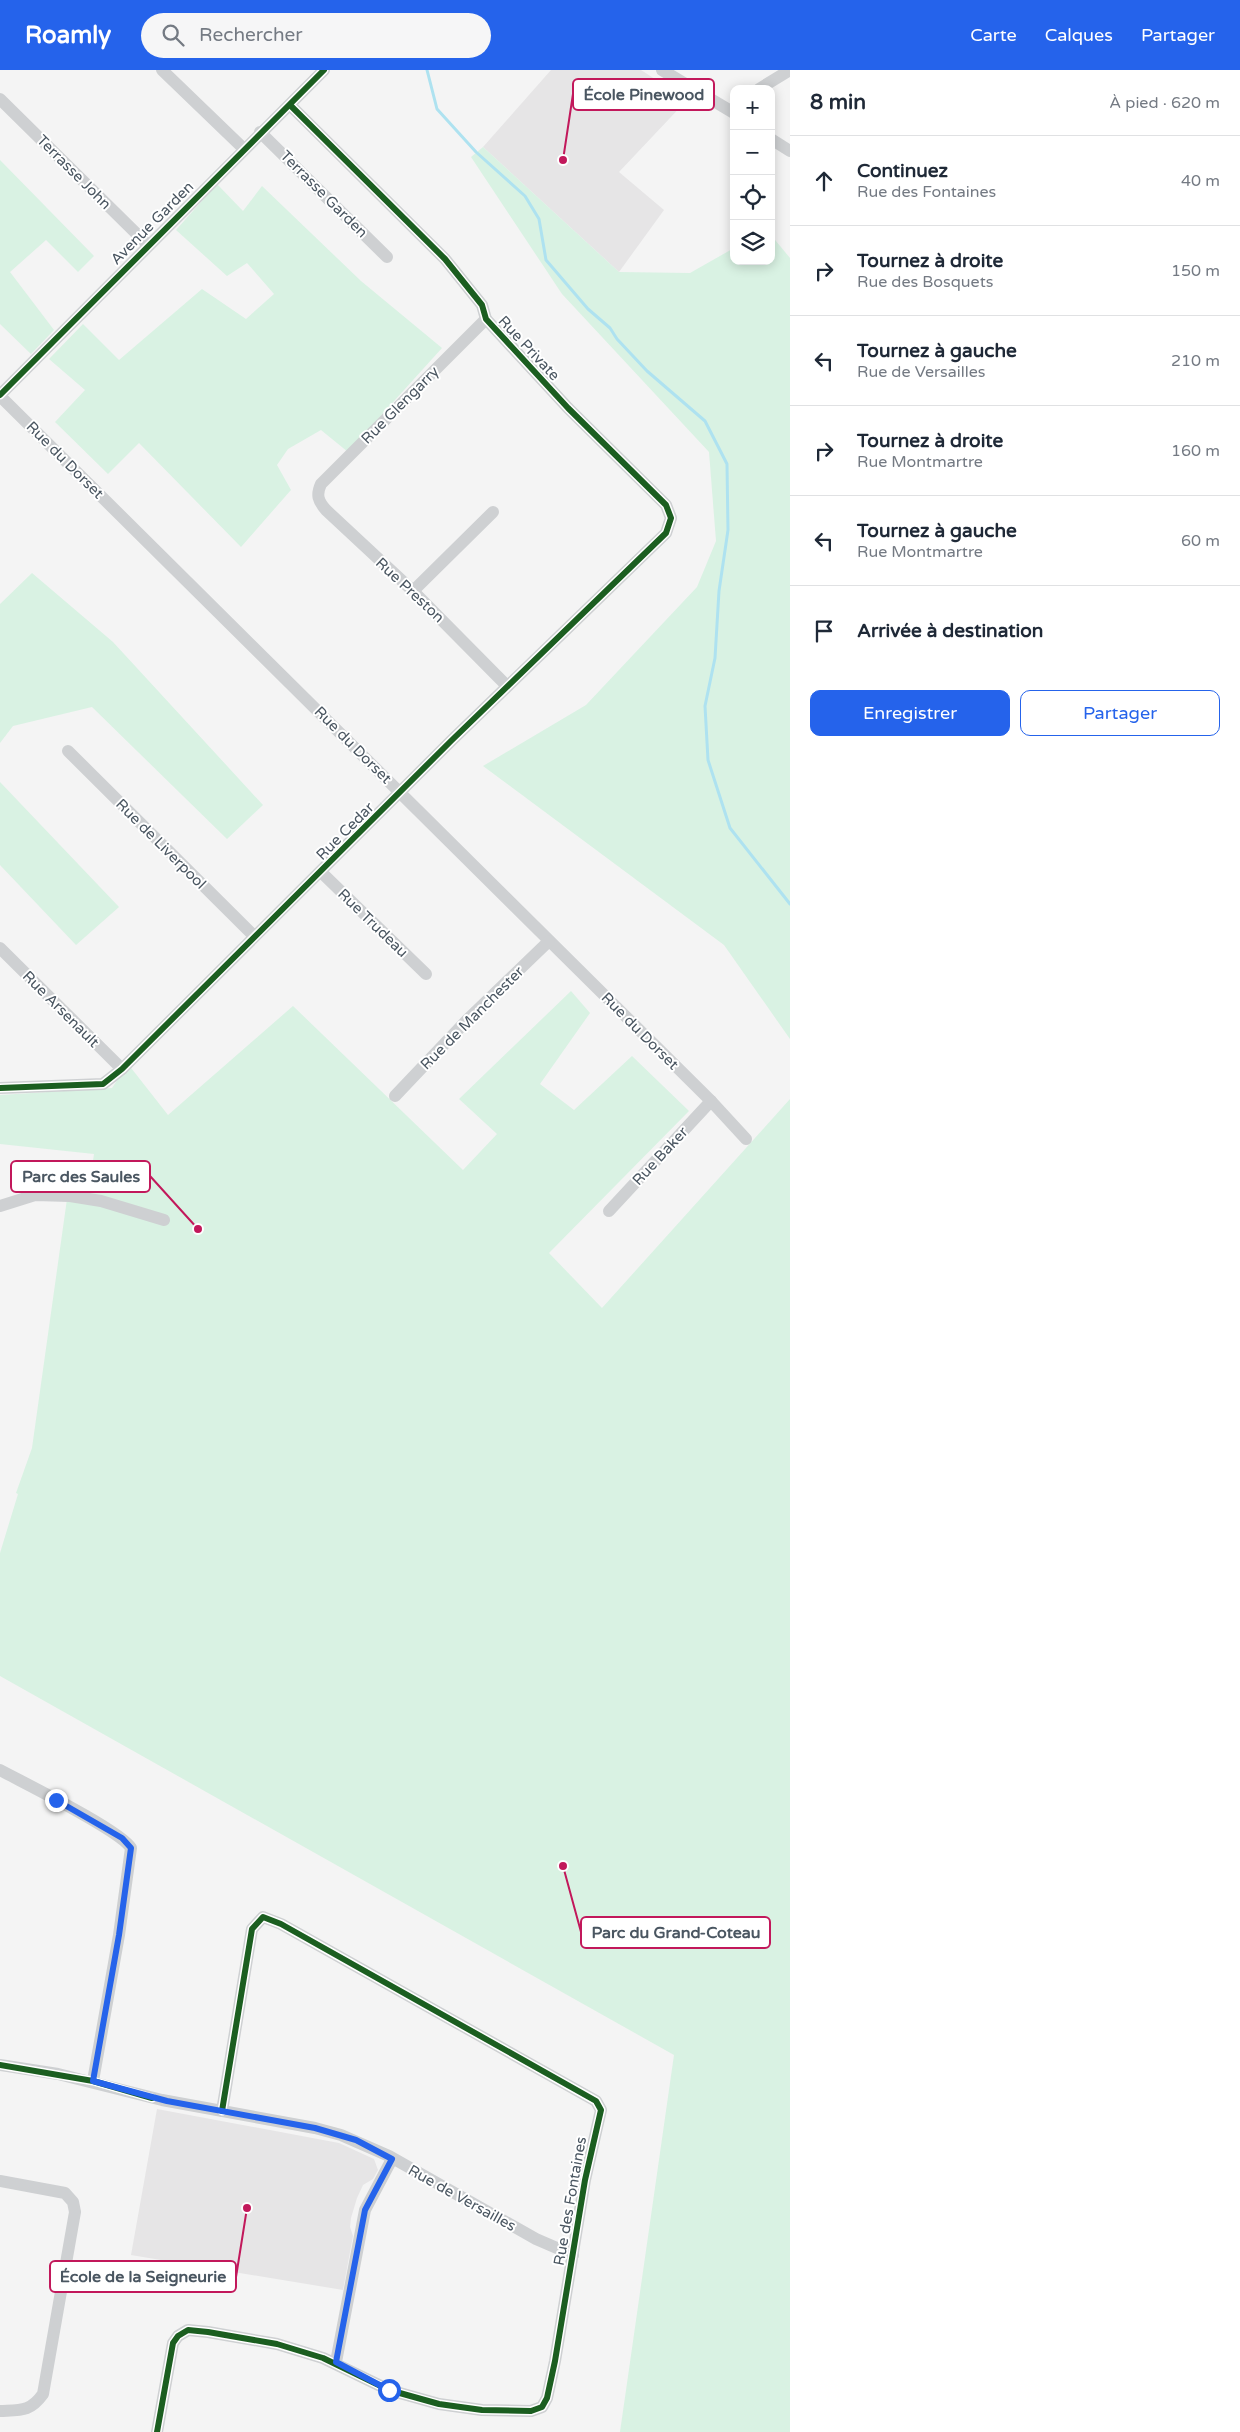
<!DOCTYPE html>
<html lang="fr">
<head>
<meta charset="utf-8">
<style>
  body { margin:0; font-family:"Varela Round",sans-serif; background:#f6f6f7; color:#1f2937 }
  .controls { position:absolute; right:15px; top:15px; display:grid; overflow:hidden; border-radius:10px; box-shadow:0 2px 12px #0003 }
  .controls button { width:45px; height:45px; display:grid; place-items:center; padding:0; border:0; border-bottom:1px solid #e0e1e3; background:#fff; color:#1f2937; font:25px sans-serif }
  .stop { position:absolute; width:15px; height:15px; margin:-11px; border:4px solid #2563eb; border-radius:50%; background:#fff }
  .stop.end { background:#2563eb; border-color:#fff; box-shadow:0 1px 5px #0008 }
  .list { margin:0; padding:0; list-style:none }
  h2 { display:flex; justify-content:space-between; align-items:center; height:65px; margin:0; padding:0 20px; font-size:21px }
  h2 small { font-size:16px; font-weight:400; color:#747a83 }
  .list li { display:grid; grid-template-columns:32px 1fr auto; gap:15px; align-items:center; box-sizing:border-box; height:90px; padding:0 20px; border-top:1px solid #e0e1e3 }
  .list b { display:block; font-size:19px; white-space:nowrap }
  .list p { margin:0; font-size:16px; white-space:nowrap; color:#747a83 }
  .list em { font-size:16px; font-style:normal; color:#747a83 }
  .actions { display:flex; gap:10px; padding:15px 20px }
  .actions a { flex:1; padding:11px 0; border:1px solid #2563eb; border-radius:10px; text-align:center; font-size:18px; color:#2563eb }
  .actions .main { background:#2563eb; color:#fff }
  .icon { flex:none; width:28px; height:28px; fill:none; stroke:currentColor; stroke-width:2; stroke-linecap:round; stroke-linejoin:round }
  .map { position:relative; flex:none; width:790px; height:2362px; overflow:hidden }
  header { display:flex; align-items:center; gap:30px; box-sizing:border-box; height:70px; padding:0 25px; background:#2563eb; color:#fff }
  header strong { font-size:24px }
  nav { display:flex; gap:28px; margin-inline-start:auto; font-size:18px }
  .search { width:350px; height:45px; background:#f6f6f7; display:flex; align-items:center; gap:12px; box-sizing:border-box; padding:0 18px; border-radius:28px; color:#747a83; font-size:19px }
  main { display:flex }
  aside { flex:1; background:#fff }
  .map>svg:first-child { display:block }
</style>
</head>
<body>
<header>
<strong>Roamly</strong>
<div class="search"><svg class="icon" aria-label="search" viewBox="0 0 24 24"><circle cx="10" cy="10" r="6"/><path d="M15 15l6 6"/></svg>Rechercher</div>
<nav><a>Carte</a><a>Calques</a><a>Partager</a></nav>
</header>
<main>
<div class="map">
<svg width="790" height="2362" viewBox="0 0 790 2362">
  <rect width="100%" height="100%" fill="#f4f4f4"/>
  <g fill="#e6e5e6">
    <path d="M551,0H641L687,30L619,102L664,140L619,202L483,77Z"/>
    <path d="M157,2039L339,2073L374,2089L378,2100L373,2109L363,2115L357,2128L351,2148L350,2157L353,2166L343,2220L131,2185Z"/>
  </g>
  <g fill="#d9f2e3">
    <path d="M483,77L619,202L690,203L734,178V191H771V165L790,188V969L724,875L483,696L586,635L697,517L716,471L709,382L562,224L471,87Z"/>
    <path d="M0,90L94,186L78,202L46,170L10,202L54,260L31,284L0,254Z"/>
    <path d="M217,114L243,141L262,116L361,211L442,278L348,382L321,360L288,379L277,395L291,420L241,477L139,373L108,404L55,352L85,320L49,289L83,254L119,290L202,219L246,249L274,224L247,193L227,206L176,160Z"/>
    <path d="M32,503L113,572L263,735L227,769L92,637L13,656L0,673V534Z"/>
    <path d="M0,712L119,837L76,875L0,795Z"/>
    <path d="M571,921L590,943L540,1014L574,1040L632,986L689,1041L549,1183L602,1238L790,1029V2362H620L674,1985L0,1606V1483L18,1424L16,1423L32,1378L67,1129L88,1125L94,1084L0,1074V1025L112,1018L128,994L168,1045L293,936L463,1100L497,1064L459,1029Z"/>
  </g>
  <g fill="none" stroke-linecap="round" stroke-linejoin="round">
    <path stroke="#aee2f0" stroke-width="3" d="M427,0L437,39L476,82L525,126L539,149L546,190L588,239L610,258L617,269L647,301L705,351L727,394L728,460L719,521L715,588L705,636L708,690L730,758L790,834"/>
    <g stroke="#ced0d2" stroke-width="12">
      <path d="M162,0L244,79"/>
      <path d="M662,0L734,43"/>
      <path d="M759,19L790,0"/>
      <path d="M0,29L148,175"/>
      <path d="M260,62L387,187"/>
      <path d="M771,69L790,81"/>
      <path d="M486,249L321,414C316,425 318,431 326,440L413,521L507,616"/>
      <path d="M0,325L324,0"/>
      <path d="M0,326L711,1031L746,1069"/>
      <path d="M413,521L493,442"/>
      <path d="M68,681L254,866"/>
      <path d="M321,802L426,904"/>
      <path d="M0,878L122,999"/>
      <path d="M0,1018L103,1014L122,999L452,670L666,463L671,448L666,435L568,338L486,249L482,235L445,189L290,35"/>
      <path d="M395,1026L468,949L549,871"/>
      <path d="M0,1136L35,1125L70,1126L101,1131L164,1150"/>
      <path d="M609,1141L711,1031"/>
      <path d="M0,1700C24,1713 120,1760 131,1778L119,1865L93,2011"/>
      <path d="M0,1995L58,2004L162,2030L315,2058L341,2065L389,2086L536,2169L573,2185"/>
      <path d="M0,2111L65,2123L73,2132L75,2142L43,2324C30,2342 21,2340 0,2341"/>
      <path d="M336,2292L365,2140L392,2089"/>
      <path d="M157,2362L173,2273L178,2266L188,2260L208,2262L277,2274L323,2288L389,2320L439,2334L482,2340L531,2341L542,2337L547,2328L555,2291L585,2110L601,2040L596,2031L281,1854L263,1847L252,1859L222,2041"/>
    </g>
    <defs>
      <g id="cycleway">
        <path d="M0,325L324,0"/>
        <path d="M0,1018L103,1014L122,999L452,670L666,463L671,448L666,435L568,338L486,249L482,235L445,189L290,35"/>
        <path d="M0,1995L93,2011L152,2028"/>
        <path d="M157,2362L173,2273L178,2266L188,2260L208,2262L277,2274L323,2288L389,2320L439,2334L482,2340L531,2341L542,2337L547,2328L555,2291L585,2110L601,2040L596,2031L281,1854L263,1847L252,1859L222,2041"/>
      </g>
    </defs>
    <use href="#cycleway" stroke="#fff" stroke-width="9"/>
    <use href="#cycleway" stroke="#1b5e20" stroke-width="6"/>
  </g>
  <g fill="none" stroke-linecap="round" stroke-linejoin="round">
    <path stroke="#2563eb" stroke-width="6" d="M56,1730L122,1768L131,1778L119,1865L93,2011L167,2031L315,2058L356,2070L392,2089L365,2140L336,2292L389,2320"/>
  </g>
  <g text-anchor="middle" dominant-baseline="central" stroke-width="4" stroke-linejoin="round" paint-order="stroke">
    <g font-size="15" fill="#4a5661" stroke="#fff">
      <text transform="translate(74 102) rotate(45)">Terrasse John</text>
      <text transform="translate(324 124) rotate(45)">Terrasse Garden</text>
      <text transform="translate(152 153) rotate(-45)">Avenue Garden</text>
      <text transform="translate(529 278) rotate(47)">Rue Private</text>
      <text transform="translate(400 335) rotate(-45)">Rue Glengarry</text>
      <text transform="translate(65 390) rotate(45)">Rue du Dorset</text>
      <text transform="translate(410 520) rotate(43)">Rue Preston</text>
      <text transform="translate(353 675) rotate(45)">Rue du Dorset</text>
      <text transform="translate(345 761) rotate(-45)">Rue Cedar</text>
      <text transform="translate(161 774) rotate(45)">Rue de Liverpool</text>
      <text transform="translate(373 853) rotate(44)">Rue Trudeau</text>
      <text transform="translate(61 939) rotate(45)">Rue Arsenault</text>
      <text transform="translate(472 948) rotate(-45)">Rue de Manchester</text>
      <text transform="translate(640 961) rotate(45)">Rue du Dorset</text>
      <text transform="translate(660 1086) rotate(-47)">Rue Baker</text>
      <text transform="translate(462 2128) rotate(29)">Rue de Versailles</text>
      <text transform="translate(570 2131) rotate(-80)">Rue des Fontaines</text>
    </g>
  </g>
  <path fill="none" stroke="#c2185b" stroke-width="2" d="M563 90L573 24M198 1159L150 1106M563 1796L581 1862M247 2138L236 2207"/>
  <g fill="#c2185b" stroke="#fff" stroke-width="2">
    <circle cx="563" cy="90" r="5"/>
    <circle cx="198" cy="1159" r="5"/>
    <circle cx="563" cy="1796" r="5"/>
    <circle cx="247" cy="2138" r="5"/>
  </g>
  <g fill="#fff" stroke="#c2185b" stroke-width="2">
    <rect x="573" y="9" width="141" height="31" rx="5"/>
    <rect x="11" y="1091" width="139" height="31" rx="5"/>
    <rect x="581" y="1847" width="189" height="31" rx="5"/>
    <rect x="50" y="2191" width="186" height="31" rx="5"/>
  </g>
  <g font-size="16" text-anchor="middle" font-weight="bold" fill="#4a5661">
    <text x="644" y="30">École Pinewood</text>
    <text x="81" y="1112">Parc des Saules</text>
    <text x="676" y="1868">Parc du Grand-Coteau</text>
    <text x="143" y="2212">École de la Seigneurie</text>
  </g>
</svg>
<div class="controls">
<button>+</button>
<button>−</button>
<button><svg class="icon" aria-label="locate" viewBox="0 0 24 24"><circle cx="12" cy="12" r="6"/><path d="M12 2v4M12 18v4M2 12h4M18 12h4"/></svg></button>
<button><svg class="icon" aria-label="layers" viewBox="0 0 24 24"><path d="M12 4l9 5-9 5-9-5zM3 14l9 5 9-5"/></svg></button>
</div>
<div class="stop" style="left:389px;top:2320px"></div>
<div class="stop end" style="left:56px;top:1730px"></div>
</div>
<aside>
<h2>8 min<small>À pied · 620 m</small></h2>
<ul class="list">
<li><svg class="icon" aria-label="ahead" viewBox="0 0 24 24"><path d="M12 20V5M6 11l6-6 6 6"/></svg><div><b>Continuez</b><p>Rue des Fontaines</p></div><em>40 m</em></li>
<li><svg class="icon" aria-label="right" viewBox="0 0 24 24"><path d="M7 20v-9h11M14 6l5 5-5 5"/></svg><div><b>Tournez à droite</b><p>Rue des Bosquets</p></div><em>150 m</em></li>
<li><svg class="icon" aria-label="left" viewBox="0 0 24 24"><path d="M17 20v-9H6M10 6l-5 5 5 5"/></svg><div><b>Tournez à gauche</b><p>Rue de Versailles</p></div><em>210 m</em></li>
<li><svg class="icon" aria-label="right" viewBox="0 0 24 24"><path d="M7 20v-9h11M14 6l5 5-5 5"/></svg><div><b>Tournez à droite</b><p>Rue Montmartre</p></div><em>160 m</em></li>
<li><svg class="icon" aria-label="left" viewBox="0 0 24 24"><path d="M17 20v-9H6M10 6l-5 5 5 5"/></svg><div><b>Tournez à gauche</b><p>Rue Montmartre</p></div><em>60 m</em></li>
<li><svg class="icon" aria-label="arrive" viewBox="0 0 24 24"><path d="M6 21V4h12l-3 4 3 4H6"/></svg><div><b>Arrivée à destination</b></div></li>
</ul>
<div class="actions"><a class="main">Enregistrer</a><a>Partager</a></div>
</aside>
</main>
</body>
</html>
